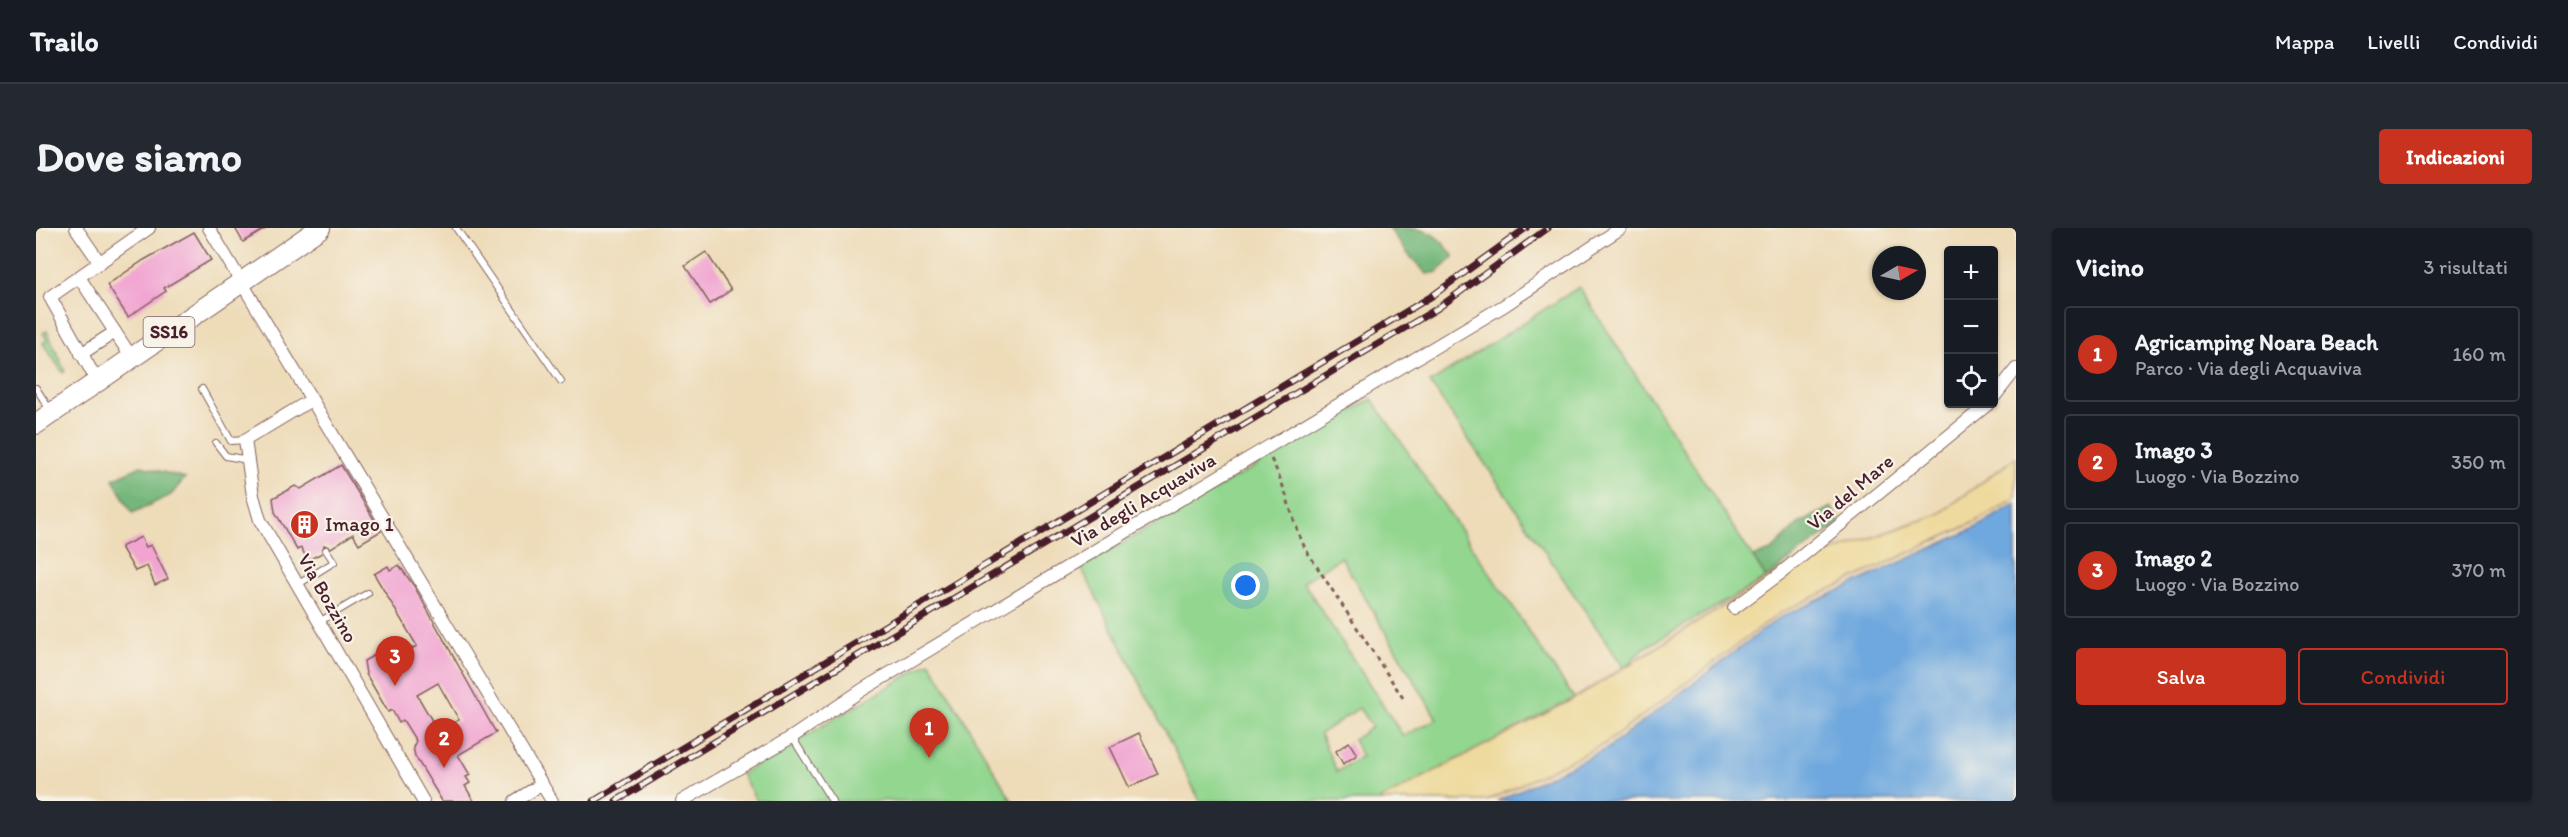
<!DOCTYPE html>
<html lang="it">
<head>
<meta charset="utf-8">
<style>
  body { margin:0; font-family:Itim,sans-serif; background:#242831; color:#f1f3f6 }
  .controls { position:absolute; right:18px; top:18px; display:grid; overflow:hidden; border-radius:6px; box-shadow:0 2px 4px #0004 }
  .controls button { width:54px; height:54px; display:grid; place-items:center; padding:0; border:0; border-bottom:2px solid #363941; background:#171b24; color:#f1f3f6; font:30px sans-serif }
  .compass { position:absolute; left:1836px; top:18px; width:54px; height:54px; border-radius:50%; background:#171b24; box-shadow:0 2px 4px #0004; rotate:81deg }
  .you { position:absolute; left:1210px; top:358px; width:21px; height:21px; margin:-15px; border:4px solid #fff; border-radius:50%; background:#1a73e8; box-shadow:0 0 0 9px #1a73e833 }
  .badge { display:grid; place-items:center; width:39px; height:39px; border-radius:50%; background:#c8321e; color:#fff; font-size:20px; font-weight:700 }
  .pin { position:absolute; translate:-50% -50px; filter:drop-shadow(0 2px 3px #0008) }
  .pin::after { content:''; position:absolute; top:32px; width:21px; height:18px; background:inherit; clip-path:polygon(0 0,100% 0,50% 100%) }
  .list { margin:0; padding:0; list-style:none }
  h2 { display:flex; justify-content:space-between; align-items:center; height:78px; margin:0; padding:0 24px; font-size:26px }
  h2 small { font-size:20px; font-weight:400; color:#9ea1a6 }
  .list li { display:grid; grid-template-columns:39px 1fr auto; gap:18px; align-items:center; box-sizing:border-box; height:96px; margin:0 12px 12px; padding:0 12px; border:2px solid #363941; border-radius:6px }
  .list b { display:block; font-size:22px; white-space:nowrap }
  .list p { margin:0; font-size:20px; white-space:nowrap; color:#9ea1a6 }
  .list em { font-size:20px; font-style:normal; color:#9ea1a6 }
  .actions { display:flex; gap:12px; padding:18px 24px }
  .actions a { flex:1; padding:14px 0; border:2px solid #c8321e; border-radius:6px; text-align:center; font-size:21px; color:#c8321e }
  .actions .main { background:#c8321e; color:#fff }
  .icon { flex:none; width:33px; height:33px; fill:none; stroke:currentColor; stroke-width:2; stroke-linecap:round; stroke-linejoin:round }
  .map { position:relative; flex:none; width:1980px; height:573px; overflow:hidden; border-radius:6px }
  header { display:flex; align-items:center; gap:36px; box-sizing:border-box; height:84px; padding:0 30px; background:#171b24; border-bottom:2px solid #363941 }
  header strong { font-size:28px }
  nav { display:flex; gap:33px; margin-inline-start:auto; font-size:21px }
  .intro { display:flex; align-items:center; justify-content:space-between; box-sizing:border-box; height:144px; padding:0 36px }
  h1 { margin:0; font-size:42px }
  .button { padding:15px 27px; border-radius:6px; background:#c8321e; color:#fff; font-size:21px; font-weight:700 }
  main { display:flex; gap:36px; padding:0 36px }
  aside { flex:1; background:#171b24; border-radius:6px; box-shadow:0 2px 4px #0004 }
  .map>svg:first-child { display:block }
</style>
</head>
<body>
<header>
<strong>Trailo</strong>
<nav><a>Mappa</a><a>Livelli</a><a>Condividi</a></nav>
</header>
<div class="intro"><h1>Dove siamo</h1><a class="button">Indicazioni</a></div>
<main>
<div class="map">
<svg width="1980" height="573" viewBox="0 0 1980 573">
  <rect width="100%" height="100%" fill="#f7f3e8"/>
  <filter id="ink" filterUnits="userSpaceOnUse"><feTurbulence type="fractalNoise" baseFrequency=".0167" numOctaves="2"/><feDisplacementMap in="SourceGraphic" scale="12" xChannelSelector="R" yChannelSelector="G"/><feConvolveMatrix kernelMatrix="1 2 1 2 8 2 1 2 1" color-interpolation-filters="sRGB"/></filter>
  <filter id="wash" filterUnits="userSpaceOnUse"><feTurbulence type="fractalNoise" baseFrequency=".008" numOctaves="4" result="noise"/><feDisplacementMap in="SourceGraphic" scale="24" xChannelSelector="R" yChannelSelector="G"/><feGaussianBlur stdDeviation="1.35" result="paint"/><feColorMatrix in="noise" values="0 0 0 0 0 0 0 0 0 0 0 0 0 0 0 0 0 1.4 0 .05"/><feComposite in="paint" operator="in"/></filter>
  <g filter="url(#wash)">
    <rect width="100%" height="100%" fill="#eedcb9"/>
    <g fill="#92d68f" stroke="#6e7a5d" stroke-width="1.5" fill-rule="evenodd">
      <path d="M1543,59L1730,350L1608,420L1588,440L1394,155Z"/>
      <path d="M11,103L29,143L27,145L7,115L11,112L7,105Z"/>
      <path d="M1336,171L1538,470L1342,573H1164L1045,339ZM1305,329L1401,491L1367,508L1267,354ZM1323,480L1336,499L1317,512L1326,528L1301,544L1284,506Z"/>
      <path d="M894,434L976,573H721L705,546Z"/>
    </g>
    <g fill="#75b77a" stroke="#606b52" stroke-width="1.5">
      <path d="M1353,0C1388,0 1398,0 1418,29L1402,44L1391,46L1372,26Z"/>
      <path d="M105,238L149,250L135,267L96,285L77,251Z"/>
      <path d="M1795,279L1805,294L1730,350L1717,329L1735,323L1762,296Z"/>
    </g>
    <path fill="#eeda9e" stroke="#9c7c64" stroke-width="1.5" d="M1980,229V270L1939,294L1744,385L1570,515L1451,573H1342L1539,470L1747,341L1903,286Z"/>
    <path fill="#6ea8de" stroke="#5c6484" stroke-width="1.5" d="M1980,275V573H1461L1572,520L1743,390L1941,299Z"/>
    <g id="blocks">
      <g fill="#f1a4d1" fill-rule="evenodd">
        <path d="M199,0H231L207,14Z"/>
        <path d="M158,4L175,32L128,60L130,63L92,89L71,57L108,32Z"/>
        <path d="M670,24L695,62L674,76L649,38Z"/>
        <path d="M305,237L345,303L323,316L317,306L295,320L288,317L286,325L272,332L265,320L261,322L239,284L237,270L259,258L265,261Z"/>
        <path d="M105,309L110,319L115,317L132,351L119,357L111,338L99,343L85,319Z"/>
        <path d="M363,337L378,358L460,505L422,527L434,547L430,549L434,555L429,558L438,573H406L379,528L377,519L380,513L367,492L363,495L356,482L352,484L330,446L328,433L351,420H355L360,429L381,418L338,346L352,338L354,342ZM402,455L423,492L402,503L381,467Z"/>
        <path d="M1103,505L1122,546L1093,559L1074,519Z"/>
        <path d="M1313,514L1321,527L1307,536L1300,523Z"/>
      </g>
    </g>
  </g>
  <g filter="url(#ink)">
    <use href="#blocks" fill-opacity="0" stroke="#83615d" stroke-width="1.5"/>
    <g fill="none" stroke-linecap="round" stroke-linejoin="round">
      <defs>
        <g id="service">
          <path d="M420,0L525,153"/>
          <path d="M0,160L14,182"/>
          <path d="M166,161L195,213L209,212"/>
          <path d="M180,215L190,228L212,232"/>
          <path d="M261,357L298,334L290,322"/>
          <path d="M283,394L332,365"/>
          <path d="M756,509L796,573"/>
        </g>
        <g id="minor">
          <path d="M40,0L64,35"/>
          <path d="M173,0L516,573"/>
          <path d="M43,49L79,104L45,126"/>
          <path d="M79,104L96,130"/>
          <path d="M61,153L14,69L113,0"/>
          <path d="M1958,169L1980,141"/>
          <path d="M275,172L209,212L217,268L224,292L387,573"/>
          <path d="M1698,380L1745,345L1952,176"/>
          <path d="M479,573L506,556"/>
          <path d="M646,573L756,509L826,462L1469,77L1585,0"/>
        </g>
        <path id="primary" d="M0,196L284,0"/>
      </defs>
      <use href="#service" stroke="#83615d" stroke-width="8"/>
      <use href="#minor" stroke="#83615d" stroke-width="14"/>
      <use href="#primary" stroke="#83615d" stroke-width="22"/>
      <path stroke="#83615d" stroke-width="3" stroke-dasharray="4.5 4.5" stroke-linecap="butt" d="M1235,231C1251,260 1255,292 1270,322L1367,470"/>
      <use href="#service" stroke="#fff" stroke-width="6"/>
      <use href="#minor" stroke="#fff" stroke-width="12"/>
      <use href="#primary" stroke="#fff" stroke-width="20"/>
      <defs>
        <g id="rail">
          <path d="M558,573L1396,68L1490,0"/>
          <path d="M580,573L1402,80L1512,0"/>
        </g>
      </defs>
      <use href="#rail" stroke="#4a1f2b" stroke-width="7"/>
      <use href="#rail" stroke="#f7f3e8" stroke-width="4.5" stroke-dasharray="14" stroke-linecap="butt"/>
    </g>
  </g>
  <defs>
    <symbol id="building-disc" viewBox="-11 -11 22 22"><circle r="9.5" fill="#c8321e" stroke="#f7f3e8"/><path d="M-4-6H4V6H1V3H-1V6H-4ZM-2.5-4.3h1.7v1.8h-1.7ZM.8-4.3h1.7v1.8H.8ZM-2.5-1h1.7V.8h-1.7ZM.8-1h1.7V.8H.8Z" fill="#fff"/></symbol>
  </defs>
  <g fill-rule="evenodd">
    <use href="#building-disc" x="252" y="280" width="33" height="33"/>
  </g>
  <g text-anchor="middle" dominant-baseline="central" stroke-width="4.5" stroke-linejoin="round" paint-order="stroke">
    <rect fill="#f7f3e8" stroke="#7e5f64" stroke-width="1.5" x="107.5" y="89" width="51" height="30" rx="4.5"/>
    <g font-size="18" font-weight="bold" fill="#4a1f2b">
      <text x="133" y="104">SS16</text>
    </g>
    <g font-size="20" fill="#4a1f2b" stroke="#f7f3e8">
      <text transform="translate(1814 264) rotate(-40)">Via del Mare</text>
      <text transform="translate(1107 272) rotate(-31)">Via degli Acquaviva</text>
      <text transform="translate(292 370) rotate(60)">Via Bozzino</text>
    </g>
    <g font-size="20" fill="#4a1f2b" stroke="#f7f3e8" text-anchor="start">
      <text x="289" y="296">Imago 1</text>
    </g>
  </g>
</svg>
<div class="controls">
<button>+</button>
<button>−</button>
<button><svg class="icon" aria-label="locate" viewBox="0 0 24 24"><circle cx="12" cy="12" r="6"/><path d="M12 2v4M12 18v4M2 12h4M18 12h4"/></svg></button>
</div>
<svg class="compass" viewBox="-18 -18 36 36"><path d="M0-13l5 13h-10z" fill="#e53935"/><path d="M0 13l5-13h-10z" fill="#9ea1a6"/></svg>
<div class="you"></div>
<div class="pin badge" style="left:893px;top:530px">1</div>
<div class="pin badge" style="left:408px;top:540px">2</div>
<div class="pin badge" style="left:359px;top:458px">3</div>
</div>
<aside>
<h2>Vicino<small>3 risultati</small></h2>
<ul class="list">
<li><span class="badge">1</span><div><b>Agricamping Noara Beach</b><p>Parco · Via degli Acquaviva</p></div><em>160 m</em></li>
<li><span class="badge">2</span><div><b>Imago 3</b><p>Luogo · Via Bozzino</p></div><em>350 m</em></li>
<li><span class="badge">3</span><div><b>Imago 2</b><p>Luogo · Via Bozzino</p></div><em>370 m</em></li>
</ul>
<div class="actions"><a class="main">Salva</a><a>Condividi</a></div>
</aside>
</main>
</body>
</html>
